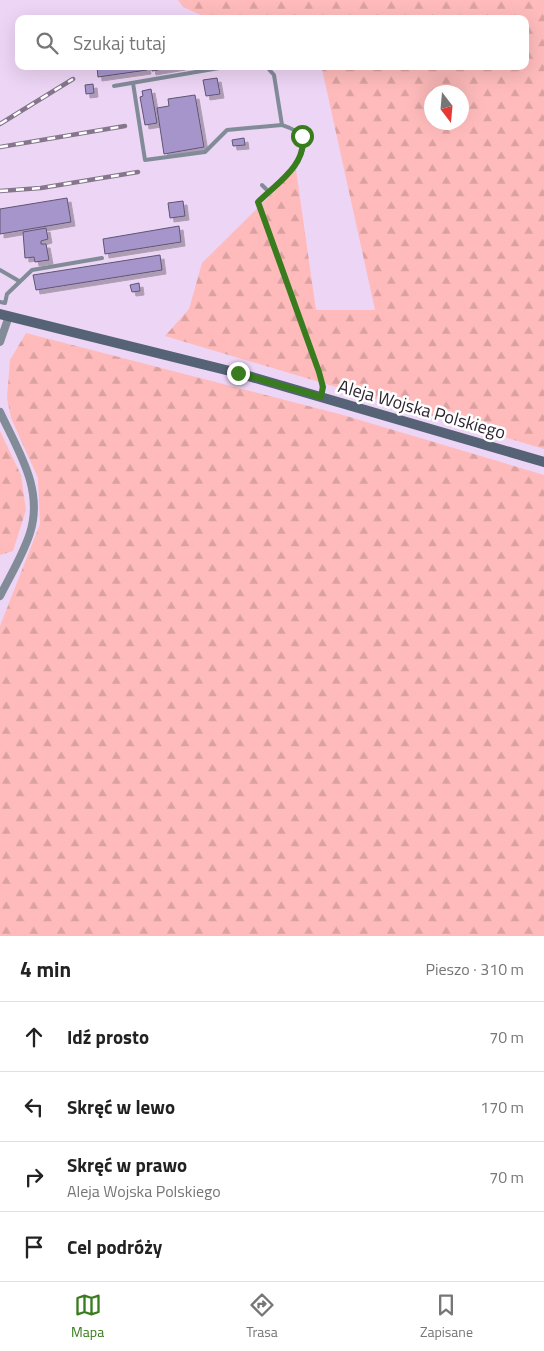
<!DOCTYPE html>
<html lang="pl">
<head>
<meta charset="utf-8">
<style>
  body { margin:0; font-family:"Titillium Web",sans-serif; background:#f2f2f2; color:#222 }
  .compass { position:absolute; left:424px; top:85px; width:45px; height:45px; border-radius:50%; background:#fff; box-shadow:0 5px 20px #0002; rotate:164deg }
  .stop { position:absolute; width:15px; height:15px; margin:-11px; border:4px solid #387c1d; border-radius:50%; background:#fff }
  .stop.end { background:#387c1d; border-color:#fff; box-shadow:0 1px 5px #0008 }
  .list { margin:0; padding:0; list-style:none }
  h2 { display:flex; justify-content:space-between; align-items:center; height:65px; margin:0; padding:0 20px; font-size:21px }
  h2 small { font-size:16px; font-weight:400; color:#767676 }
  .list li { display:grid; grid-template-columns:32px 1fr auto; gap:15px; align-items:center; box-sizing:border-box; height:70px; padding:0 20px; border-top:1px solid #e0e0e0 }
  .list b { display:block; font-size:19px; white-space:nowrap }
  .list p { margin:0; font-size:16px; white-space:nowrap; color:#767676 }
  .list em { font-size:16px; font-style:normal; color:#767676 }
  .icon { flex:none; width:28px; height:28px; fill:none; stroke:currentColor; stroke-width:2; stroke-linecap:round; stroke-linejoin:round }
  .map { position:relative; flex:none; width:544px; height:936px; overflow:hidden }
  .search { position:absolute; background:#fff; box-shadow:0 5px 20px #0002; left:15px; right:15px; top:15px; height:55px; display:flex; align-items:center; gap:12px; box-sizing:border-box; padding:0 18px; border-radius:10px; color:#767676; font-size:19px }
  .sheet { height:345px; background:#fff }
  nav { display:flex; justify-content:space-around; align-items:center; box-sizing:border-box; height:70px; border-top:1px solid #e0e0e0; background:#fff; font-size:14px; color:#767676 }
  nav a { display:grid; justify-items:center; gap:2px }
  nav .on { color:#387c1d }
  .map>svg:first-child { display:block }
</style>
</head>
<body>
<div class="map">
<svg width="544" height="936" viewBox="0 0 544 936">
  <defs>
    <pattern id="forest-firs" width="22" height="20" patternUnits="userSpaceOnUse" patternTransform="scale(1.25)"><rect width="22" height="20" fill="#fbb"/><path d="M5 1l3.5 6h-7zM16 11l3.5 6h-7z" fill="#dba1a1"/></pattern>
    <filter id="shadow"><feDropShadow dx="4" dy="4" stdDeviation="0" flood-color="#0004"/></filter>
  </defs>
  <rect width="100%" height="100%" fill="#edd5f5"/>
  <g fill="url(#forest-firs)" fill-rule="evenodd">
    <path d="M178,0H544V449L165,336L189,309L202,263L296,170L316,310H375L322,69L316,66H525V19H210L183,7ZM432,92H462V122H432Z"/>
    <path d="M26,333L343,415L544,475V936H0V626L40,524L38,478L11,418L7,398L10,360Z"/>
    <path d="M0,431L21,475L26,510L13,551L0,555Z"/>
  </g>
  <g fill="#a695cb" stroke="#5e5473" filter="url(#shadow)">
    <path d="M146,66L147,70L98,77L97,67Z"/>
    <path d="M151,66H181L152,71Z"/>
    <path d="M217,78L220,94L206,96L203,80Z"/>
    <path d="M93,84L94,93L86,94L85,85Z"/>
    <path d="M151,89L157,123L145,125L140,97L143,96L142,91Z"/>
    <path d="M195,95L204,147L164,154L157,108L169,106L168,99Z"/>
    <path d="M244,138L245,145L233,146L232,140Z"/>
    <path d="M67,198L71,222L0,234V209Z"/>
    <path d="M183,201L185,216L170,218L168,203Z"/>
    <path d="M179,226L181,242L105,254L103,239Z"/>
    <path d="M46,228L48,239L41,241V244H46L49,260L35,262L34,257L25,258L23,232Z"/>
    <path d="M160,255L162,270L36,290L33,275Z"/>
    <path d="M139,283L140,291L132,292L130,285Z"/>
  </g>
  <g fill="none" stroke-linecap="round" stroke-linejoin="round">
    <g stroke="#828b98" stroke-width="4">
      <path d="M266,66L274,75L282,125C288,127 298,130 302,137C313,157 271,189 258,202L322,381L321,397"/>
      <path d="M133,83L145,160L205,152L227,130L282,125"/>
      <path d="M114,86L231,66"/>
      <path d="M262,185L268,191"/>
      <path d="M0,270L19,281"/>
      <path d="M0,302L5,303L7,294L32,270L102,258"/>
    </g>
    <g stroke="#828b98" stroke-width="8">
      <path d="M0,342L9,316"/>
      <path d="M0,412C18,451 44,489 30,533C23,555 10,576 0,596"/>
    </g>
    <path stroke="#566376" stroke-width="10" d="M0,314L238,373L544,462"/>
    <defs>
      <g id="rail">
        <path d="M0,124L73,79"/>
        <path d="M0,147L125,126"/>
        <path d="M0,191L41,188L138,172"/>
      </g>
    </defs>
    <use href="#rail" stroke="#85768b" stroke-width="4.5"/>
    <use href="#rail" stroke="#fff" stroke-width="2.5" stroke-dasharray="8" stroke-linecap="butt"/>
  </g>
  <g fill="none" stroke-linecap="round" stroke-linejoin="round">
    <path stroke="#387c1d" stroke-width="6" d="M238,373L321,397L323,387L319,372L258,202C276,184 308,164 302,136"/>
  </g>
  <g text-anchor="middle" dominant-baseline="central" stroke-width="5" stroke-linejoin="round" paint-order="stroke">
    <g font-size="18" fill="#2e2531" stroke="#fff">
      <text transform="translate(422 409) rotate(16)">Aleja Wojska Polskiego</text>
    </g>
  </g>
</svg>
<svg class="compass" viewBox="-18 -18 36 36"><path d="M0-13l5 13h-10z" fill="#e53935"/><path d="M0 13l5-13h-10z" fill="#767676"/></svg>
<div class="stop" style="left:302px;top:136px"></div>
<div class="stop end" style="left:238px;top:373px"></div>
<div class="search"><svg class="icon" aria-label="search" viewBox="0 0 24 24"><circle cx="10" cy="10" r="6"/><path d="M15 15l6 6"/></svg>Szukaj tutaj</div>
</div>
<section class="sheet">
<h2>4 min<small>Pieszo · 310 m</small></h2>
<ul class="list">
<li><svg class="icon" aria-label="ahead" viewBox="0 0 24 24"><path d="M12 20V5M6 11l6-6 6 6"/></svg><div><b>Idź prosto</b></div><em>70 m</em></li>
<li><svg class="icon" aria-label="left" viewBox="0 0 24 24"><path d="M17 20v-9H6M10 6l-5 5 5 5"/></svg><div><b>Skręć w lewo</b></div><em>170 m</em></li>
<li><svg class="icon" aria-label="right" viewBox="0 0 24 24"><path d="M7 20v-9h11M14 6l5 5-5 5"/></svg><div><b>Skręć w prawo</b><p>Aleja Wojska Polskiego</p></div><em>70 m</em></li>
<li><svg class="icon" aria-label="arrive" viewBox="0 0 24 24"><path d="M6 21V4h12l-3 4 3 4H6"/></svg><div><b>Cel podróży</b></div></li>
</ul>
</section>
<nav>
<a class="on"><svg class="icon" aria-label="map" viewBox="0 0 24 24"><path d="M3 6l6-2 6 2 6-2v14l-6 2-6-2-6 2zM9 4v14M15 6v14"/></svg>Mapa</a>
<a><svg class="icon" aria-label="directions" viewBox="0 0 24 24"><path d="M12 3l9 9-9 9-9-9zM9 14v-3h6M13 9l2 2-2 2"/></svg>Trasa</a>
<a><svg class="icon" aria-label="saved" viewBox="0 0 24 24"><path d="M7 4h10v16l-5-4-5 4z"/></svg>Zapisane</a>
</nav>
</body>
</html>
